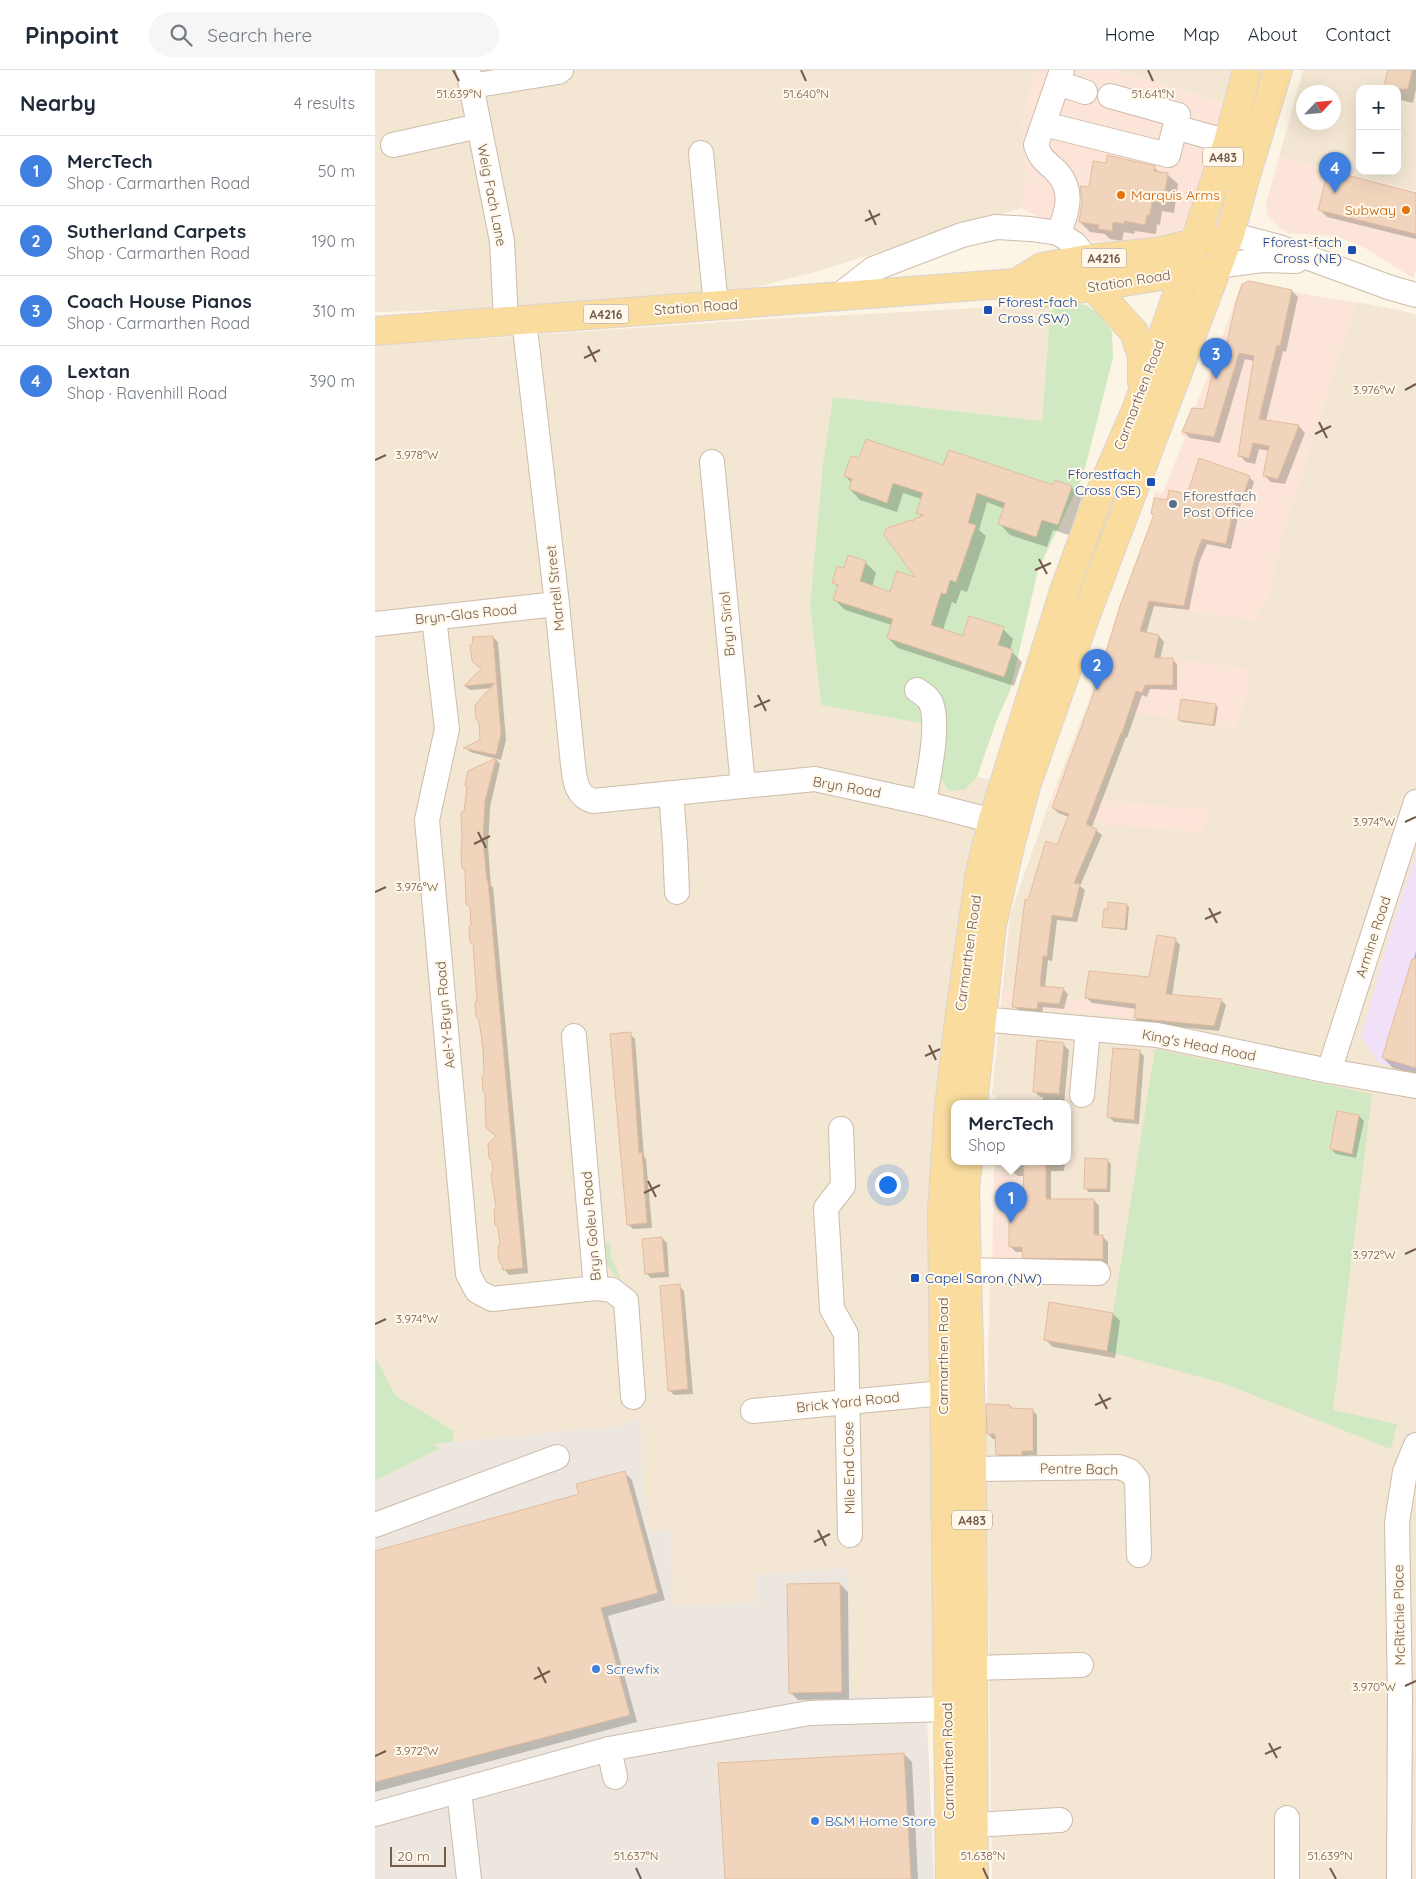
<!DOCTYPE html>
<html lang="en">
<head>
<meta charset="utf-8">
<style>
  body { margin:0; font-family:Quicksand,sans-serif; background:#f6f6f7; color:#1f2937 }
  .controls { position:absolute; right:15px; top:15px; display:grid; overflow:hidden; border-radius:10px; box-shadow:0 5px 20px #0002 }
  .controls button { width:45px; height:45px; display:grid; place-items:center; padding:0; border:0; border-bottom:1px solid #e0e1e3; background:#fff; color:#1f2937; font:25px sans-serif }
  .compass { position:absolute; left:921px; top:15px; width:45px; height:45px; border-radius:50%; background:#fff; box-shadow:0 5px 20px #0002; rotate:64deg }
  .scale { position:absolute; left:15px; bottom:12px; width:56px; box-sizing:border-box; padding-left:5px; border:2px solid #745b4a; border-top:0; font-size:14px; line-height:18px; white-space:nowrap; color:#745b4a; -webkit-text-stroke:4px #fff8eb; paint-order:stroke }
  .you { position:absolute; left:512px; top:1114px; width:18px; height:18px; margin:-12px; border:4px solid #fff; border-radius:50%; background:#1a73e8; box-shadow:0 0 0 8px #1a73e833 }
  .badge { display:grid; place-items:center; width:32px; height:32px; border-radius:50%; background:#db2777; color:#fff; font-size:16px; font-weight:700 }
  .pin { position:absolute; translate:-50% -41px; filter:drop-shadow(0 1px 2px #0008) }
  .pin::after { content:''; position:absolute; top:26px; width:18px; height:15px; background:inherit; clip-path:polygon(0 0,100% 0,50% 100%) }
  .popup { position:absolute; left:576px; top:1030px; width:120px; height:65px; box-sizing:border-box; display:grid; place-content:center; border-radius:10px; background:#fff; filter:drop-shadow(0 1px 4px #0005); font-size:16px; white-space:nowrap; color:#747a83 }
  .popup b { font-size:19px; color:#1f2937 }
  .popup::after { content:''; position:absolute; left:50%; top:100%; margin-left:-10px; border:10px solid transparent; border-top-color:#fff }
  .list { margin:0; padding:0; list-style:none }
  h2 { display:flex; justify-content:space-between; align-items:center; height:65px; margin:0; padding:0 20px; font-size:21px }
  h2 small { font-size:16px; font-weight:400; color:#747a83 }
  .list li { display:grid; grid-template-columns:32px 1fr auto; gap:15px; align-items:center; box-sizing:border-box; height:70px; padding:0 20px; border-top:1px solid #e0e1e3 }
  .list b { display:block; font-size:19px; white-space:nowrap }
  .list p { margin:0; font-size:16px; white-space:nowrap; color:#747a83 }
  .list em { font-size:16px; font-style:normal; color:#747a83 }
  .icon { flex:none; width:28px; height:28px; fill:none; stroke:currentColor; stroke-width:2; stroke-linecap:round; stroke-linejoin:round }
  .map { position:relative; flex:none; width:1041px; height:1809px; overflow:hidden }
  header { display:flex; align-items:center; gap:30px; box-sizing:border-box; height:70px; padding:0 25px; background:#fff; border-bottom:1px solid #e0e1e3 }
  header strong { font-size:24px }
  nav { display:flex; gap:28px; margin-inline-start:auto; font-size:18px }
  .search { width:350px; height:45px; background:#f6f6f7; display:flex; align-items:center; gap:12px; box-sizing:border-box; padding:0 18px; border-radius:28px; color:#747a83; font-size:19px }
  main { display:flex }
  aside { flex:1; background:#fff }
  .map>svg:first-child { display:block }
</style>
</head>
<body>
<header>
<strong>Pinpoint</strong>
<div class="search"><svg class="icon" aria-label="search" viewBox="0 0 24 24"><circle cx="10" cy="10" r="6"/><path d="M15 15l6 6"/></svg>Search here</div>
<nav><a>Home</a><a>Map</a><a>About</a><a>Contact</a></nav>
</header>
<main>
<aside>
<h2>Nearby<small>4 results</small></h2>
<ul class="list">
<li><span class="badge" style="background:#3f7fe0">1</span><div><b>MercTech</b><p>Shop · Carmarthen Road</p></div><em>50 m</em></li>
<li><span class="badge" style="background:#3f7fe0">2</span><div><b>Sutherland Carpets</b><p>Shop · Carmarthen Road</p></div><em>190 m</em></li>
<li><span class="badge" style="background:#3f7fe0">3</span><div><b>Coach House Pianos</b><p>Shop · Carmarthen Road</p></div><em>310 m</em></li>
<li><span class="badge" style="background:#3f7fe0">4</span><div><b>Lextan</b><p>Shop · Ravenhill Road</p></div><em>390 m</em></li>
</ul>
</aside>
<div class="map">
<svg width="1041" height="1809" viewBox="0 0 1041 1809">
  <rect width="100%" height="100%" fill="#fcf4e4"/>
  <g fill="#f3e6d3" fill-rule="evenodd">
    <path d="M0,0H660L647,52L652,105L646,138L440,202L350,225L154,238L0,242Z"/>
    <path d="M741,0H863L852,34Z"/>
    <path d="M928,0H1041V121L904,87ZM985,19H1022V101H985ZM928,22H958V52H928Z"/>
    <path d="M981,232L1024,240L1041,245V1809H617L611,1364L615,1214L617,1203L666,1204V1104L619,1102V1092H692V1034H621V1025H617L635,846L672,739L712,636L747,530L892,532L906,470Z"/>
    <path d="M681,234L675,243L667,351L458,327L448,393L435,535L446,635L545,653L569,683L590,720L602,707L616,710L583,869L567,1626H475L473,1498L380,1504L382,1532L298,1536L296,1461H271L265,1347L246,1356L78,1372L79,1361L20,1325L0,1286V276L377,250Z"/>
  </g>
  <g fill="#fce5d8">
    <path d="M660,0H741L852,34L817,136L806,160L757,172L712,171L646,138L652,105L647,52Z"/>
    <path d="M904,87L1041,122V200L1038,208L990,178L961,166L913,163L906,159L893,146L891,134Z"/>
    <path d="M874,211L945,227L981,232L906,470L892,533L886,532L885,552L788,538L747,530L779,445L776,444L780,422L788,423L810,367L806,366L817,338H820L828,318L867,214Z"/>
    <path d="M731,579L876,599L873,622L861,659L764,643L763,644L712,636Z"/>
    <path d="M682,714L733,732L734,731L788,735L835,741L828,762L729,755L672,739Z"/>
    <path d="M627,920L758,936L756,948L626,935Z"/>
    <path d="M619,1102L666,1103V1205L617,1203Z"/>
  </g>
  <path fill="#ece6df" d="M265,1347L271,1460L296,1461L298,1536L382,1532L380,1504L473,1498L476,1626H551L559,1809H0V1411L63,1379L58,1374L245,1356Z"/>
  <path fill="#f1e1f8" d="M1041,783V1001L1004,993L986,967L1019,851Z"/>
  <g fill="#d0e9c3">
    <path d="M693,232L711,235L725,245L737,262L738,288L708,406L663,500L635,621L621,652L602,707L590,720L574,721L565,707L569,683L545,653L446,635L435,535L448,393L458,327L667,351L675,243L681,234Z"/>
    <path d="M780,979L997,1024L958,1340L1022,1354L1016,1379L850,1314L732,1281Z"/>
    <path d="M235,1172L236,1189L245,1206L244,1210L221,1180L229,1174Z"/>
    <path d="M0,1286L20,1325L79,1361L78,1372L58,1374L64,1379L0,1411Z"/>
  </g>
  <g fill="#0003">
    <path d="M1014,0H1041V19L1038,33L1022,29V19Z"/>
    <path d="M779,97L785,103L792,104L803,114L799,143L787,141L785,155L782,154L781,164L760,161L759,164L749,162L747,171L735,169L730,164L715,162L705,152L715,119Z"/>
    <path d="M1041,124V169L952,147L944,139Z"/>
    <path d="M917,221L923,227L911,282L908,281L891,351L924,356L930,363L910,414L896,412L889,405L894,381L884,379L880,394L871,392L865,386L879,291L870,289L845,373L815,368L809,362L830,341L850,287Z"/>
    <path d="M485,390L569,397L679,417H696L707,427L694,465L678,460L672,477L635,465L625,454L630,439L612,432L604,460L611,466L592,522L586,520L581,534L577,532L568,560L589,567L628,559L638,569L635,580L647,592L639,616L523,578L513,568L517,555L470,540L459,529L463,517L459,513L469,500L474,487L491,493L501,503L497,517L516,523L543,510L539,452L547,447L543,442L547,429L528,423L522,442L485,430L475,419L477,413L470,406Z"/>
    <path d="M874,407L879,412L873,431L867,429L856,479L832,474L824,493L814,540L779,536L771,564L784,566L789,572L785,589H797L802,594V620L775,619L772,627L767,625L752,668L751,667L717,757L727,765L705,816L710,820L702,852L682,850L677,891L673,890L670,917L688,919L693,924L689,939L668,937L667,944L644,941L639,936L654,831L683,777L694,747L683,743L678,738L717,631L780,446L778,444L793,432L809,425Z"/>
    <path d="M118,567L123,572L131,670L126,690L95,682L91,678L106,670L117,618L95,620L90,616L107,599Z"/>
    <path d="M840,635L843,637L840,656L807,652L804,650Z"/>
    <path d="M121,689L125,694L115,737L113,776L116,816L118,817L153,1203L134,1205L129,1199L119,1102L122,1066L110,1004L97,856L90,741Z"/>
    <path d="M751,835L754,837L752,860L731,858L728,856L734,841Z"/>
    <path d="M800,869L805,875L797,926L846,930L851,935L844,961L765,953L760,948L762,939L717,933L712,928L775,909Z"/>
    <path d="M1041,881V1004L1018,998L1008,988Z"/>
    <path d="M255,964L260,969L269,1086L271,1089L277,1158L258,1159L253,1154Z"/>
    <path d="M688,974L694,980L689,1034H667L668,1027H665L659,1021Z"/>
    <path d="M764,981L769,986L764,1054L739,1052L734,1047Z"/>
    <path d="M692,1042L694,1043L692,1061Z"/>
    <path d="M984,1046L989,1051L981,1088L961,1084L956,1079Z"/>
    <path d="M710,1089L732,1090L736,1094L735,1122H714L710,1118Z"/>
    <path d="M637,1092H690L689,1101H676V1130H719L724,1136V1166H727L733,1172V1194L655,1193L650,1187L649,1182H641L635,1176L649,1133L650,1106H643L637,1101Z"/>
    <path d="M287,1168L292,1173L294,1207L276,1208L271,1203Z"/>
    <path d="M304,1216L309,1221L318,1324L299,1325L294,1320Z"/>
    <path d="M738,1244L745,1251L740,1288L678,1277L670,1269Z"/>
    <path d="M635,1336L639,1340H657L662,1345V1385H652V1389H627L622,1384V1369H618L613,1364Z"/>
    <path d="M249,1402L257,1410L290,1530L233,1546L262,1652L0,1722V1482L205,1424Z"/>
    <path d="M465,1514L473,1522L474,1629L423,1630L415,1622Z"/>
    <path d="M529,1684L537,1692L543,1809H351Z"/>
  </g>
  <g fill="#f1d4bc" stroke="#e3bc9d">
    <path d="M1013,0H1037L1033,19H1008Z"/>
    <path d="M732,85L780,96L779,101L793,103L788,133L777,131L775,145H772L770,155L749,151V154L738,152L737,161L723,159L724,155L704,152L707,132L705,116L714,117L718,91L731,93Z"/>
    <path d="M953,100L1041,123V164L943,140Z"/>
    <path d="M874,211L917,220L905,276L902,275L884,349L924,355L903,409L888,406L894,376L878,373L874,388L863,386L879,286L864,283L839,367L807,362L817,338L829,339L842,284L849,286L861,232L867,214Z"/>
    <path d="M491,369L568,395L574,380L678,415L680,410L697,416L683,455L667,450L661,467L623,454L630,433L602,423L593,453L601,455L581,512L575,510L571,524L566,523L556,555L588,566L594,546L629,557L623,575L638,580L629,607L512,568L518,549L458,530L463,515L457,513L462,496L469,498L473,485L491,491L485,511L515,522L522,501L540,507L509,465L512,458L536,450L538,451L539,449L549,445L541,443L548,423L518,413L512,433L474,419L477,409L469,406L476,386L484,388Z"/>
    <path d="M824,388L875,406L868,426L862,424L851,474L827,469L820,487L809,536L774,531L765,561L784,565L779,588H798V615H770L767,623L761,621L747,663H746L711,754L722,759L699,813L705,814L697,848L677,845L672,886H668L665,916L689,918L684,934L663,932L662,939L637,937L650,829L653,830L671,771L682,775L694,744L677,738L716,631L745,536L779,444H776L779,428L792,430L794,420L808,423L809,421L813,422Z"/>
    <path d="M118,566L126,664L121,685L88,678L105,670L104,652L101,649L100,635L120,613L89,616L106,599L97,591L95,575L98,573L97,567Z"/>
    <path d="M806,629L841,634L838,655L803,650Z"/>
    <path d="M121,688L110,731L108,771L112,811H113L148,1198L128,1200L127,1195L124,1192L123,1177L125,1174L123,1158L120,1155L119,1140L121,1138L116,1104L118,1101L117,1091L114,1088L113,1074L121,1066L111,1058L110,1023L108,1021L107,1007L109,1004L108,978L104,950L101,947L100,933L102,930L98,874L95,872L94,858L96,855L95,837L91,834L90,801L87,798L86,784L87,771L86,743L89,741L92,718L90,715L93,701Z"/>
    <path d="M733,832L752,834L750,859L727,857L729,839H733Z"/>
    <path d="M782,865L801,868L791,924L847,929L839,956L759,948L761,934L710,928L714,901L774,907Z"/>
    <path d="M1037,889H1041V998L1007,988Z"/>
    <path d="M256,962L264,1083L267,1082L272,1153L252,1155L235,964Z"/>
    <path d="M662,970L689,973L684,1024L658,1022Z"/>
    <path d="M738,978L765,980L759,1050L732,1047Z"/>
    <path d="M962,1041L984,1045L977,1084L955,1079Z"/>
    <path d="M710,1088L733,1089L732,1119H709Z"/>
    <path d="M649,1092H671V1129H719V1165H728V1189L648,1188L647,1177H634V1132H648Z"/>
    <path d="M287,1167L290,1202L270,1204L267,1169Z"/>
    <path d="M305,1214L313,1319L293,1321L285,1216Z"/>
    <path d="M674,1232L738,1243L732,1281L669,1270Z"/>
    <path d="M611,1334L635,1335V1338L658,1339V1381H647V1385H621L620,1364H612Z"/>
    <path d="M250,1401L283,1523L226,1538L255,1645L0,1712V1481L204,1424L201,1414Z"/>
    <path d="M465,1513L467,1622L414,1623L412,1514Z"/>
    <path d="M529,1683L536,1809H350L343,1693Z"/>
  </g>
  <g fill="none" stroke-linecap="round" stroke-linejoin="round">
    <defs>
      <g id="minor">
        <path d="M93,0L127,171L131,251"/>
        <path d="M683,13L710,22"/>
        <path d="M96,16L183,2L186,0"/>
        <path d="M669,54L793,85L803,45L735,26"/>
        <path d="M800,57L853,72"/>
        <path d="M18,75L104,56"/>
        <path d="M326,83L341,236"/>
        <path d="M683,163C694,140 699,118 679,99C669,90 665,88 661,75L687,0"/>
        <path d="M855,164L904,177L1016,218L1041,225"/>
        <path d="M842,196L888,190L921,191"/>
        <path d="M462,227L498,199L587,165L621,157L656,159L683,163L700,174L712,189"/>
        <path d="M149,250L182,534L198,695C200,711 201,726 218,731L440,709L549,733L607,748L618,749"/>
        <path d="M337,392L368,716"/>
        <path d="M59,548L72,659L52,750L93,1204L102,1221L117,1229L221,1218"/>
        <path d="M0,554L182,534"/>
        <path d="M542,620C548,624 555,628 557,636C564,660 553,707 549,733"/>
        <path d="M296,723L300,774L302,822"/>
        <path d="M606,949L782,965L954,1001L1041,1016"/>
        <path d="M199,966L221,1218L237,1220L251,1231L258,1327"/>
        <path d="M954,1001L1041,732"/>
        <path d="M707,1025L713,959"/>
        <path d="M466,1059L468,1116L451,1138L457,1239L471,1264L475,1465"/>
        <path d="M592,1200L723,1203"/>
        <path d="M378,1341L568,1323"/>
        <path d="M597,1399L744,1397L755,1401L762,1410L764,1485"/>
        <path d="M0,1455L182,1387"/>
        <path d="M597,1598L706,1595"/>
        <path d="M234,1679L240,1707"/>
        <path d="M84,1721L94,1809"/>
        <path d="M0,1744L234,1679L434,1643L573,1639"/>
        <path d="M598,1755L685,1750"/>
        <path d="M912,1809V1748"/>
        <path d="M1024,1809L1025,1627L1022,1452L1030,1402L1041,1375"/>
      </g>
      <g id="major">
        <path d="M641,213L667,197L712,189L781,182L834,169"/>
        <path d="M718,217L759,262L767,287V312"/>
        <path d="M0,261L641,213L670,223L718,217L823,200"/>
        <path d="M598,1034L617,855L636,772L652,713L711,545L855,164L869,112L903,0"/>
        <path d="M593,1092L590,1119L597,1399L599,1809"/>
        <path d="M575,1809L567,1140L574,1037L584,950L605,802L618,749L689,521L725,423L761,340L796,242L853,72L872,0"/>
      </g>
    </defs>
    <use href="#minor" stroke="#cdbcab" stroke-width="26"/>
    <use href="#major" stroke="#dbd4d0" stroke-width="30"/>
    <use href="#minor" stroke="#fff" stroke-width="24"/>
    <use href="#major" stroke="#f9dc9e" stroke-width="28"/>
  </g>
  <path fill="none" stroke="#745b4a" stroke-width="2" d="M78,0L84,11M426,0L431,11M773,0L778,11M494,140L501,155M490,151L505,144M213,276L221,292M209,288L225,280M1030,320L1041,314M944,352L952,368M940,364L956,356M0,390L11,385M664,489L672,504M660,500L676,493M383,625L391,641M379,637L395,630M1030,752L1041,747M103,762L111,778M99,774L115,766M0,822L11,817M834,838L842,853M830,849L846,842M554,975L561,990M550,986L565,979M273,1111L281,1127M269,1123L285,1115M1030,1184L1041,1179M0,1254L11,1249M724,1324L732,1339M720,1335L736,1328M443,1460L451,1476M439,1472L455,1464M163,1597L171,1613M159,1609L175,1601M1030,1616L1041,1611M894,1673L902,1688M890,1684L906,1677M0,1686L11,1681M261,1798L266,1809M608,1798L613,1809M955,1798L961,1809"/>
  <g fill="#e8710a" stroke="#fff8eb" stroke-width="2">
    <circle cx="746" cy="125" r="5"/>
    <circle cx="1031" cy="140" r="5"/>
  </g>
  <g fill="#1a4fb4" stroke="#fff8eb" stroke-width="2">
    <rect x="972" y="175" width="10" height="10" rx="2.5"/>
    <rect x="608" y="235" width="10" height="10" rx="2.5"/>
    <rect x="771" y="407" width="10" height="10" rx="2.5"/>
    <rect x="535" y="1203" width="10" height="10" rx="2.5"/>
  </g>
  <circle fill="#5c6f8a" stroke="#fff8eb" stroke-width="2" cx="798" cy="434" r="5"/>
  <g fill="#3f7fe0" stroke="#fff8eb" stroke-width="2">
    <circle cx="221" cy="1599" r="5"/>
    <circle cx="440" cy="1751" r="5"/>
  </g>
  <g text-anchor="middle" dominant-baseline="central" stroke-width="4" stroke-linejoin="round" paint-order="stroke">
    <g fill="#fff8eb" stroke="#9e8a7a" stroke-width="1">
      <rect x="828" y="77.5" width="40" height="19" rx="4"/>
      <rect x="706.5" y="178.5" width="45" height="19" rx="4"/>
      <rect x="208.5" y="234.5" width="45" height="19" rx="4"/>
      <rect x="577" y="1440.5" width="40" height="19" rx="4"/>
    </g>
    <g font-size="12" font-weight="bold" fill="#745b4a">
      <text x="848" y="87">A483</text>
      <text x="729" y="188">A4216</text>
      <text x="231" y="244">A4216</text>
      <text x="597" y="1450">A483</text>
    </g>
    <g font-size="14" fill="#745b4a" stroke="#fff8eb">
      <text transform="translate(117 125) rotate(79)">Weig Fach Lane</text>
      <text transform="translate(754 211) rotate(-9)">Station Road</text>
      <text transform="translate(321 237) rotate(-4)">Station Road</text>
      <text transform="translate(764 325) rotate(-69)">Carmarthen Road</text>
      <text transform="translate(180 518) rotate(-96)">Martell Street</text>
      <text transform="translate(91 544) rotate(-6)">Bryn-Glas Road</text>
      <text transform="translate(352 554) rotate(-95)">Bryn Siriol</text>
      <text transform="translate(472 717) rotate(10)">Bryn Road</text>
      <text transform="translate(998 867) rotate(-72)">Armine Road</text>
      <text transform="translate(593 883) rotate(-82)">Carmarthen Road</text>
      <text transform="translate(70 945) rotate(-95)">Ael-Y-Bryn Road</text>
      <text transform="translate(824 975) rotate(11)">King's Head Road</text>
      <text transform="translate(216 1156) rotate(-95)">Bryn Goleu Road</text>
      <text transform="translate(568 1286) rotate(-90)">Carmarthen Road</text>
      <text transform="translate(473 1332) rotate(-6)">Brick Yard Road</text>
      <text transform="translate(474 1398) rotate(-91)">Mile End Close</text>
      <text transform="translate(704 1399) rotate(1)">Pentre Bach</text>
      <text transform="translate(1024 1545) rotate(-91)">McRitchie Place</text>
      <text transform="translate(573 1691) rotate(-91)">Carmarthen Road</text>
    </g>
    <g font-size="14" fill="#c56008" stroke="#fff8eb" text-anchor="start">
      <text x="756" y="125">Marquis Arms</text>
      <text x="1021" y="140" text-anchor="end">Subway</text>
    </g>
    <g font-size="14" fill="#164399" stroke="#fff8eb" text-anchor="end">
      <text x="967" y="172">Fforest-fach<tspan x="967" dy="16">Cross (NE)</tspan></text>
      <text x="623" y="232" text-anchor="start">Fforest-fach<tspan x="623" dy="16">Cross (SW)</tspan></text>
      <text x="766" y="404">Fforestfach<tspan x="766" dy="16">Cross (SE)</tspan></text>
      <text x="550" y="1208" text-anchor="start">Capel Saron (NW)</text>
    </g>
    <g font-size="14" fill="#4e5e75" stroke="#fff8eb" text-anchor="start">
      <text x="808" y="426">Fforestfach<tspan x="808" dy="16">Post Office</tspan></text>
    </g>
    <g font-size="14" fill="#366cbe" stroke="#fff8eb" text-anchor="start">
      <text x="231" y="1599">Screwfix</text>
      <text x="450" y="1751">B&amp;M Home Store</text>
    </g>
  </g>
  <g font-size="12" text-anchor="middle" fill="#745b4a" stroke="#fff8eb" stroke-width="4" stroke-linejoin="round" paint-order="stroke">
    <text x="84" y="28">51.639°N</text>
    <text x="431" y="28">51.640°N</text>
    <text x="778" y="28">51.641°N</text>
    <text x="999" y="324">3.976°W</text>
    <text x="42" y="389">3.978°W</text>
    <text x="999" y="756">3.974°W</text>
    <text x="42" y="821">3.976°W</text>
    <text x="999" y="1189">3.972°W</text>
    <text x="42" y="1253">3.974°W</text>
    <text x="999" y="1621">3.970°W</text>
    <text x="42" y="1685">3.972°W</text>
    <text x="261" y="1790">51.637°N</text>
    <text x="608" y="1790">51.638°N</text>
    <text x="955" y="1790">51.639°N</text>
  </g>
</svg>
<div class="controls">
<button>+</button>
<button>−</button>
</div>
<svg class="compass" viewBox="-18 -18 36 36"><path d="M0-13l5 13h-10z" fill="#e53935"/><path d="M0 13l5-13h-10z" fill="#747a83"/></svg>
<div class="scale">20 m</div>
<div class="you"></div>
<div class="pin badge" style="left:636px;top:1153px;background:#3f7fe0">1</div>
<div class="popup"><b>MercTech</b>Shop</div>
<div class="pin badge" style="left:722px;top:620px;background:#3f7fe0">2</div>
<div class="pin badge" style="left:841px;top:309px;background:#3f7fe0">3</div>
<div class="pin badge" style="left:960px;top:123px;background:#3f7fe0">4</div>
</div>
</main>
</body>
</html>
